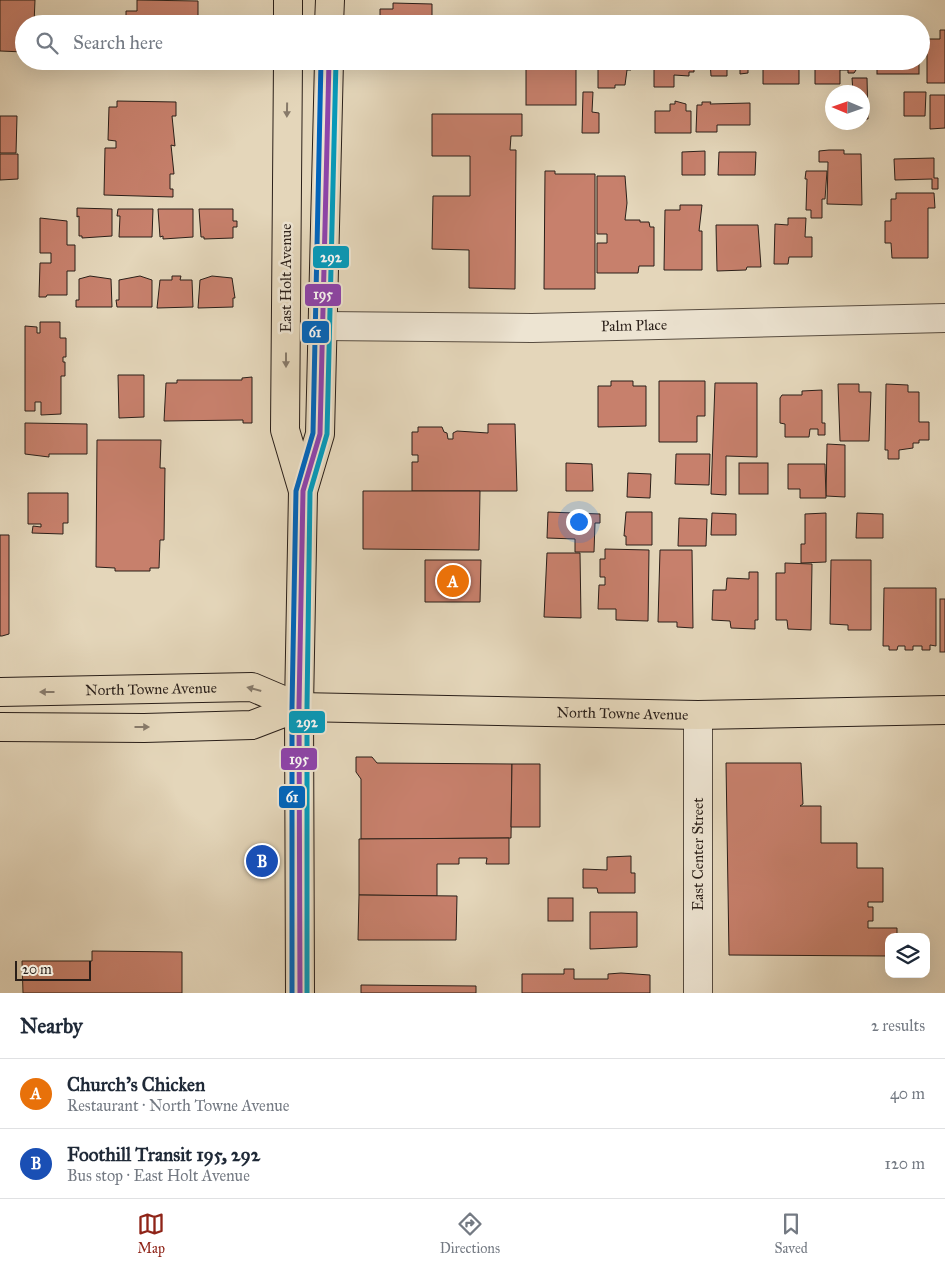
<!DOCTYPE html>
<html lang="en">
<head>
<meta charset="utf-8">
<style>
  body { margin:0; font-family:"IM FELL Great Primer",serif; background:#f6f6f7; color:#1f2937 }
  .controls { position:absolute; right:15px; bottom:15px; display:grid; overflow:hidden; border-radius:10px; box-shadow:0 5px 20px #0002 }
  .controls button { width:45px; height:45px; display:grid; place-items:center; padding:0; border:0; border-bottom:1px solid #e0e1e3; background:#fff; color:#1f2937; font:25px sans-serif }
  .compass { position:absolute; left:825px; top:85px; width:45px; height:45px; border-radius:50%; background:#fff; box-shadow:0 5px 20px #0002; rotate:272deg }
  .scale { position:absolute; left:15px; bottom:12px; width:76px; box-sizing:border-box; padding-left:5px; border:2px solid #2a1f19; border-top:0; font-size:14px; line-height:18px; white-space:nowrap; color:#2a1f19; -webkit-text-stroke:4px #ede4d2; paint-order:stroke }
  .you { position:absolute; left:578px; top:521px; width:18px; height:18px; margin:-12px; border:4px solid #fff; border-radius:50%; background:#1a73e8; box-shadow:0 0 0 8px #1a73e833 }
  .badge { display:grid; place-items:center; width:32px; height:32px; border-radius:50%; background:#8f2418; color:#fff; font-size:16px; font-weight:700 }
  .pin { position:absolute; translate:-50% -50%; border:2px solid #fff; box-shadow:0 1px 5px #0006 }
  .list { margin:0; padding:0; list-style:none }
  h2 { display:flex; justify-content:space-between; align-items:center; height:65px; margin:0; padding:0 20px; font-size:21px }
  h2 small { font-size:16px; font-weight:400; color:#747a83 }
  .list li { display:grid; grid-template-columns:32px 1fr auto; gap:15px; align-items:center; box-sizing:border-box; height:70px; padding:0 20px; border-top:1px solid #e0e1e3 }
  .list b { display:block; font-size:19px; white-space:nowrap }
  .list p { margin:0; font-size:16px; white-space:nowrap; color:#747a83 }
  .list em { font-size:16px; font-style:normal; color:#747a83 }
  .icon { flex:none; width:28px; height:28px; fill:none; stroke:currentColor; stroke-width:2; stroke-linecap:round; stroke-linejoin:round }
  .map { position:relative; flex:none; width:945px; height:993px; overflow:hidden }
  .search { position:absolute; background:#fff; box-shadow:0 5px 20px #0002; left:15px; right:15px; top:15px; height:55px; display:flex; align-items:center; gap:12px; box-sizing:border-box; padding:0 18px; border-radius:28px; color:#747a83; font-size:19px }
  .sheet { height:205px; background:#fff }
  nav { display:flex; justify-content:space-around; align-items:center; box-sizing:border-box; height:70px; border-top:1px solid #e0e1e3; background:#fff; font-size:14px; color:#747a83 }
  nav a { display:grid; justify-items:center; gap:2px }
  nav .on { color:#8f2418 }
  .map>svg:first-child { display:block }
</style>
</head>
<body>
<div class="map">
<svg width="945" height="993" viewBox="0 0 945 993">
  <rect width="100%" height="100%" fill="#e4d6ba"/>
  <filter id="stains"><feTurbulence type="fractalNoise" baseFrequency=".004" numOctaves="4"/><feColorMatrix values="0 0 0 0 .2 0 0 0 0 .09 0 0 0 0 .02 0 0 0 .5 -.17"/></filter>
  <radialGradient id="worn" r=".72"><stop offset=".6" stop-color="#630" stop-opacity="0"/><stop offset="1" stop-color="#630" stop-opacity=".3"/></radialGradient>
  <g fill="#c7806c" stroke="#2a1f19">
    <path d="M0,0H35L34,24H24V52L0,51Z"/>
    <path d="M137,0L198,1V24H126V11H137Z"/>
    <path d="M393,3L432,4V24H380V9H393Z"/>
    <path d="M940,30H945V83H927V39H940Z"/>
    <rect x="526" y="61" width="50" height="44"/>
    <path d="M598,61H631V70H627L625,85H615V88H598Z"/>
    <path d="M654,61H694V72H689V76L674,75V87H654Z"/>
    <path d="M710,61H748V73L740,74V69H727V76H711Z"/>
    <path d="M767,61H799V84H763V65L767,64Z"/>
    <path d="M815,61H856V70L854,73H848V70H840V84H815Z"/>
    <rect x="877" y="61" width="42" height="13"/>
    <path d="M852,78H867L868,119H862V92H853Z"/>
    <path d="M583,92H593L592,112L599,113V133H582Z"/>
    <path d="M904,92H926L925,116H904Z"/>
    <path d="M930,95H945V128L930,129Z"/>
    <path d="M117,101L176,102V116H172L175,146L171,145L174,174H170V189H173V197L104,195L105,148H116V141L108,140L109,107H117Z"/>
    <path d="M675,101L686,104V111H691V133H655V111H670V104H675Z"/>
    <path d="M702,102H711L710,104L750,103V125H717V132H696L697,105H702Z"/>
    <path d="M432,114H522V136H511L510,150H516L515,289L469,288V250L432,249L433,196H470V156H432Z"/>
    <path d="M0,116H17L16,153H0Z"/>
    <path d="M829,150H844V154H861L862,205L827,204L828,162H819V151Z"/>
    <path d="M705,151V175H682V152Z"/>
    <path d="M719,152H756L755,175H718Z"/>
    <path d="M0,154H18V179L0,180Z"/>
    <path d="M934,158V178H938V189H932V179L895,180L894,159Z"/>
    <path d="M545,171H555V174H595V289H544Z"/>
    <path d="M806,171H827L825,199H822V218H811V210H806L807,179H805Z"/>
    <path d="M597,176H625L627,203L625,220H640V222H649L650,227H654V266H639L638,273H597V243H607V234H597Z"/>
    <path d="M896,193H934L935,208H928V258H892L891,243H885V221H891V199H896Z"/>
    <path d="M680,205H702L699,231H702V270H664L665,210H680Z"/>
    <path d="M77,208L112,209V236L82,238V236H79V216L77,217Z"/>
    <path d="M118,209H153L152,237H119L120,216H117Z"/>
    <path d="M158,209H193V237L163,239V236L160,237Z"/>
    <path d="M199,209H233V221H237V227H233V238L204,239V237H201Z"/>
    <path d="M40,218L67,221V245H75V271H67V295H47L46,297H39L40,263H51V253H40Z"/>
    <path d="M788,218H806L805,237H812V257H789L788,264H774L775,224L788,225Z"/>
    <path d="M716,225H758L761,267H747L746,270L717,271Z"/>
    <path d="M90,276L111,279L112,307H76V300H79V279Z"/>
    <path d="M140,276L152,280V307H117L116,300H119V280Z"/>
    <path d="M172,276H181L180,280H192L193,307L157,308L160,280H172Z"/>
    <path d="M212,276L232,278L235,298H233V307L198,308L200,280Z"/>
    <path d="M40,322H60V338H66V357H63V362H65V376H61V414L41,415V402H35V411H25V326L37,327V333H40Z"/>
    <path d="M118,375H144V417L119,418Z"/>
    <path d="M252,377V423H243V420L164,421L166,383H177V380H242V378Z"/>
    <path d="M611,381H633V386H646V426L598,427V386H611Z"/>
    <path d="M659,381H705V416H697V442H659Z"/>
    <path d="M715,383H757V457L726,456V495L711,494Z"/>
    <path d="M838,384H859V392H871L869,441H840Z"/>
    <path d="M886,384L908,385V392H919V422H929V440H919V443H913V448L899,450V459H888V450H885Z"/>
    <path d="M822,390V423H825V435H818V429H810L809,437H785V424L780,423V398L782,395H802V391Z"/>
    <path d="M25,423L87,424V454H49V457L25,454Z"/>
    <path d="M488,424H515L517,491H412V462H418V455H412V432H418V427H442L444,432L447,433L448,439H453V433L457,431L488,433Z"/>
    <path d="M97,440H161L160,468H165L164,540H160L159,568H150V571H115V568L96,567Z"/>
    <path d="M827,444L845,445V497L826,496Z"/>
    <path d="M676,454H710L709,485L675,484Z"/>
    <path d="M566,463L592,464L593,491H566Z"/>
    <rect x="739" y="463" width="29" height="31"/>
    <path d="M788,464H825L826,498H800V489H788Z"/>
    <path d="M628,473L651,474L650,498L627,497Z"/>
    <path d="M363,491H480L479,550L363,549Z"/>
    <path d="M28,493H68V523H63V534L32,533L33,526L41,527V524H28Z"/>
    <path d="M548,512L600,514V523H595L594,552H575V539L547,538Z"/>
    <path d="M626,512H652V545H626V536H624Z"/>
    <path d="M712,513L736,514V535H711Z"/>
    <path d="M826,513V562L801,563V544H805V514Z"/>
    <path d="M857,513L883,514V538H856Z"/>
    <path d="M679,518L707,519L706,546H678Z"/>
    <path d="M0,535H9V634L2,636H0Z"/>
    <path d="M605,549L649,550L648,621L616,620V609H598L599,585H605V577H600V559H605Z"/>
    <path d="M660,550H692L693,628L677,627V622H658Z"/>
    <path d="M547,553H580L581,618L544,617Z"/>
    <path d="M425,560H481L480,602H425Z"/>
    <path d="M831,560H871V630H848V625L830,624Z"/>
    <path d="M785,563L812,564L811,630L788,629L787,620H776V573H785Z"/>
    <path d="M749,572H758V620H755V629L731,628L730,621L712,620L713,590H726L727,578L749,579Z"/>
    <path d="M884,588H936V646L930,645V650H922V646H913V650H905V646H898L897,650H889V646H883Z"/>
    <rect x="940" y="599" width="5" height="53"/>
    <path d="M356,757H372L377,763L512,764L511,838L361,839V779L356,772Z"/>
    <path d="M726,763H801L803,804L800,806H821V843H857V868H883V902H868V907H873V921H868V928H897V937H889V956L729,955Z"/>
    <path d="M512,764H540V827H511Z"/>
    <path d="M509,838V864H486L487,858H459V864H437V896L359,895V839Z"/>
    <path d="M631,856V873H635V893H598L597,888H583V869L607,870V857Z"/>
    <path d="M359,895L457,896L456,940H358Z"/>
    <rect x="548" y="898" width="25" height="23"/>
    <path d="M590,912H637V947L590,949Z"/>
    <path d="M92,951L182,952V993H23L22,961H92Z"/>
    <path d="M564,969H574V979H608V974L621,973L650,975V993H522V974H564Z"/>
    <path d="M361,985L476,986V993H361Z"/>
  </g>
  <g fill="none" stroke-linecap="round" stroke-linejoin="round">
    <defs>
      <g id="minor">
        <path id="s1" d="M324,326L532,328L945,318"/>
        <path d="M698,993V715"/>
      </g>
      <g id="major">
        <path d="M288,24V0"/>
        <path d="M329,24L330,0"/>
        <path d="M288,61L285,430L303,491"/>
        <path id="s2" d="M0,692L252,687L299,707"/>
        <path id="s3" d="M0,727L144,728L252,725L299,707L698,715L945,710"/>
        <path d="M300,993L299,707L303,491L320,434L329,61"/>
      </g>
    </defs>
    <use href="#minor" stroke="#584d41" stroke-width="30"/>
    <use href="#major" stroke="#2a1f19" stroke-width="30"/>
    <use href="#minor" stroke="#ede4d2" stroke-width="28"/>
    <use href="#major" stroke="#e4d6ba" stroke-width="28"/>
    <defs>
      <path id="bus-1" d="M300,993L299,707L303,491L320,434L329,61"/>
      <path id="bus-2" d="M307,993V707L310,492L327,434L336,61"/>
      <path id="bus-3" d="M292,993V707L296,491L313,433L321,61"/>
    </defs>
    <use href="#bus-1" stroke="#ede4d2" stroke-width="9"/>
    <use href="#bus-2" stroke="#ede4d2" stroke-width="9"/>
    <use href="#bus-3" stroke="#ede4d2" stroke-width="9"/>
    <use href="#bus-1" stroke="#8e44ad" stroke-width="5"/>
    <use href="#bus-2" stroke="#049bbc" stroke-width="5"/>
    <use href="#bus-3" stroke="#0065bd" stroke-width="5"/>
  </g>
  <defs><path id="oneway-solid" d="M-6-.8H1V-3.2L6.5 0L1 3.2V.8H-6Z" transform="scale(1.25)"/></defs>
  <g fill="#877a6a">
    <use href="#oneway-solid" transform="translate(287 110) rotate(91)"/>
    <use href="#oneway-solid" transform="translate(286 360) rotate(90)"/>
    <use href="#oneway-solid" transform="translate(254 689) rotate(-165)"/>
    <use href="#oneway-solid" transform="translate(47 692) rotate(180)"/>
    <use href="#oneway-solid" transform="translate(142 727)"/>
  </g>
  <g text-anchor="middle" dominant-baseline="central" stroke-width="5" stroke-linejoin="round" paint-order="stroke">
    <g font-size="15" fill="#2a1f19" stroke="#ede4d2">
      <text transform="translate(286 278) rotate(-90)">East Holt Avenue</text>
      <text stroke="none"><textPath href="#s1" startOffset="310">Palm Place</textPath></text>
      <text stroke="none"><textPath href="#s2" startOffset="151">North Towne Avenue</textPath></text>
      <text stroke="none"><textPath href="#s3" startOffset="626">North Towne Avenue</textPath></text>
      <text transform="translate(698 854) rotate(-90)">East Center Street</text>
    </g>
  </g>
  <g stroke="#ede4d2" stroke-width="2">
    <rect x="312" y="245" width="38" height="24" rx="5" fill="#049bbc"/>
    <rect x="304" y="283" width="38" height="24" rx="5" fill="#8e44ad"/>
    <rect x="301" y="320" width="29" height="24" rx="5" fill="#0065bd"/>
    <rect x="288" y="710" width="38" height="24" rx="5" fill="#049bbc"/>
    <rect x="280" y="747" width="38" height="24" rx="5" fill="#8e44ad"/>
    <rect x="278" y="785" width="28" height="24" rx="5" fill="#0065bd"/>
  </g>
  <g font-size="14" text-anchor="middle" font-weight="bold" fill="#fff">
    <text x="331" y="262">292</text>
    <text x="323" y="299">195</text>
    <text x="315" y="337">61</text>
    <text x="307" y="727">292</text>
    <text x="299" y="764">195</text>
    <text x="292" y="802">61</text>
  </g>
  <rect width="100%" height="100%" filter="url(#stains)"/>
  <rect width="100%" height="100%" fill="url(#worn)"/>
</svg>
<div class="controls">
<button><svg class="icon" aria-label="layers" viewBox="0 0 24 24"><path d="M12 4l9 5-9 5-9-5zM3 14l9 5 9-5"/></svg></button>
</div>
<svg class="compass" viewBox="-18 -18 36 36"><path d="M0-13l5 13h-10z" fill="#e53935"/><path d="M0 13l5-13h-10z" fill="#747a83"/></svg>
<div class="scale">20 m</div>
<div class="you"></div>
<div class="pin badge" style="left:453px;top:581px;background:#e8710a">A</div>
<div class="pin badge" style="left:262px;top:861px;background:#1a4fb4">B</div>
<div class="search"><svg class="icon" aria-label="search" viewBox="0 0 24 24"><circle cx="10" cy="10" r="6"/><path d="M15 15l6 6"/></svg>Search here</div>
</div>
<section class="sheet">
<h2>Nearby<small>2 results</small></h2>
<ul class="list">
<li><span class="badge" style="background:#e8710a">A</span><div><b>Church's Chicken</b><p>Restaurant · North Towne Avenue</p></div><em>40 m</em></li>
<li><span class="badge" style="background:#1a4fb4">B</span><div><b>Foothill Transit 195, 292</b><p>Bus stop · East Holt Avenue</p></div><em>120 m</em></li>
</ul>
</section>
<nav>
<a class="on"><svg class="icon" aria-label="map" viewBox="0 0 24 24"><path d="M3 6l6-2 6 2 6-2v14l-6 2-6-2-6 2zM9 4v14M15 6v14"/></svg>Map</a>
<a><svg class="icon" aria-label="directions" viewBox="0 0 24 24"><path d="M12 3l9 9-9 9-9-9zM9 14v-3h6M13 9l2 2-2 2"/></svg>Directions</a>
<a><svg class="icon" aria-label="saved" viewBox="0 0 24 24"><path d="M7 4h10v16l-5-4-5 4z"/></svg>Saved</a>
</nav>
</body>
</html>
